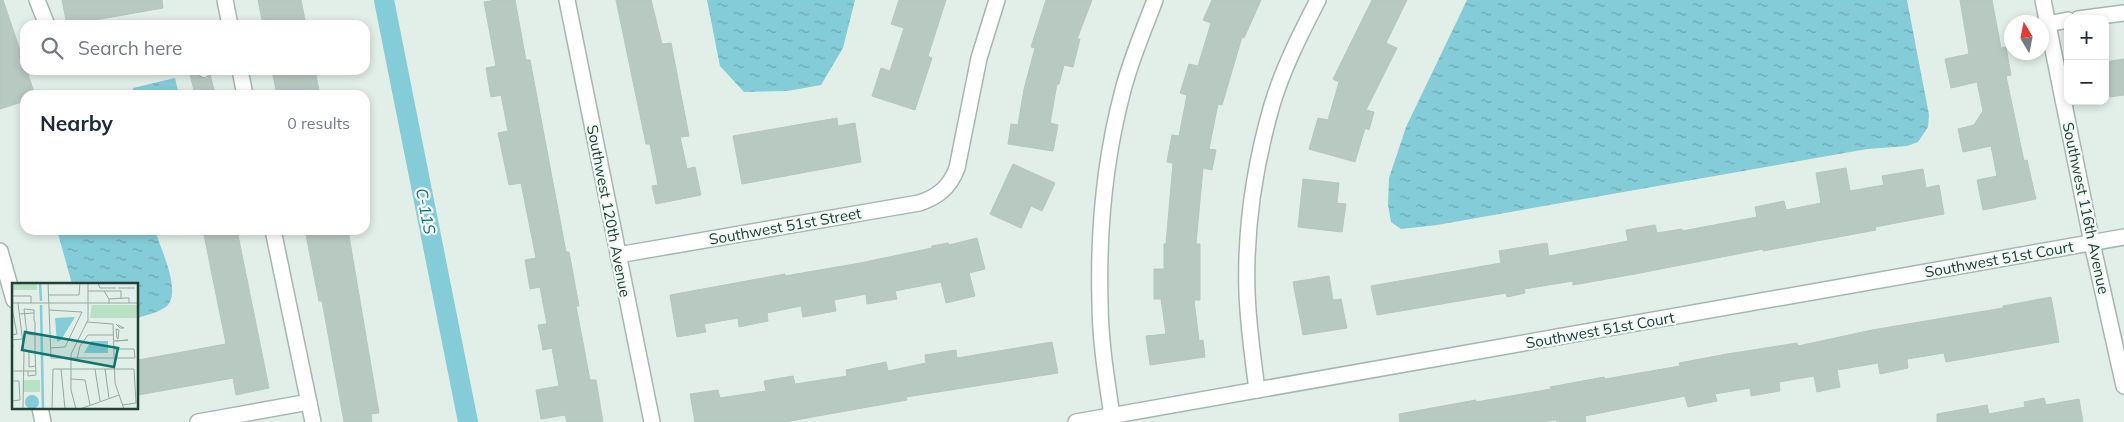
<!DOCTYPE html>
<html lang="en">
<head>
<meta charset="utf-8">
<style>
  body { margin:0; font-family:Mulish,sans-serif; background:#f2f2f3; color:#1f2937 }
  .controls { position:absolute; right:15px; top:15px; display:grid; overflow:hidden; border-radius:10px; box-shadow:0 2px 8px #0003 }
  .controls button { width:45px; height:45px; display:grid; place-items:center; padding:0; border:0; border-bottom:1px solid #e0e1e3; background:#fff; color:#1f2937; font:25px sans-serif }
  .compass { position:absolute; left:2004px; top:15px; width:45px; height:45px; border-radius:50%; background:#fff; box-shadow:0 2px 8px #0003; rotate:350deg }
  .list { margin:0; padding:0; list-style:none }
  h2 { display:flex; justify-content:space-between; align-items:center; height:65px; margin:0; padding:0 20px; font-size:21px }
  h2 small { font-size:16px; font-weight:400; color:#747a83 }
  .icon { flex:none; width:28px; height:28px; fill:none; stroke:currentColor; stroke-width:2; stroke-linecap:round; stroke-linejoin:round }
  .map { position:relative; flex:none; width:2124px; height:422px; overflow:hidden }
  .search { position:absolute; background:#fff; box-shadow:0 2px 8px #0003; left:20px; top:20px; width:350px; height:55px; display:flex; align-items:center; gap:12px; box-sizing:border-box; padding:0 18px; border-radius:15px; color:#747a83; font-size:19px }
  .panel { position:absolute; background:#fff; box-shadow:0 2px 8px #0003; left:20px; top:90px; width:350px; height:145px; border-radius:15px }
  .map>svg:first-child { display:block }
</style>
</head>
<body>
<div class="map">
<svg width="2124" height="422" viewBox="0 0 2124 422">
  <defs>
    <pattern id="water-ripples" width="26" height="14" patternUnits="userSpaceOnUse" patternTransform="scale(1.25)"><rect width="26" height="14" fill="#84ccd8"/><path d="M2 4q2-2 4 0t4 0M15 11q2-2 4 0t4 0" fill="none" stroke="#6ca7b0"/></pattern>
  </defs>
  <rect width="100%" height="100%" fill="#e2eee8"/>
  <g fill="url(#water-ripples)">
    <path d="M707,0H855L843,48L821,85L787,91L744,92L720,66Z"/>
    <path d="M1467,0H1907L1929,115L1928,127L1918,142L1907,146L1867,149L1437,225L1401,229L1391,222L1388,205L1389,178L1406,127Z"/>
    <path d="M175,78L179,95H134L133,88Z"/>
    <path d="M57,230H155C160,248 182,291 167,306C160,312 146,315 138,318V284H72Z"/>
  </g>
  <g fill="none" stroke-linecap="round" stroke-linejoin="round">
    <path stroke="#84ccd8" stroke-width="20" d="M384,0L468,422"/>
  </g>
  <g fill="#b7c9c1" stroke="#b4c8bf">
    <path d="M0,0H3L35,95H25V101L0,109Z"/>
    <path d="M62,0H162L163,8L67,25Z"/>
    <path d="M258,0H301L306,25H263Z"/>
    <path d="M496,0H515L526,60H530L566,252H569L579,306H576L590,380H596L603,422H567L565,415L541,419L536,390L559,386L552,348L543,350L538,325L547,324L540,287L530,289L525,260L536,258L521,183L509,185L498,133L508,131L501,95L491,97L486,68L496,66L484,2Z"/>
    <path d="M616,0H651L662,44L671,43L689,136L680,137L687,169L695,167L701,195L656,204L652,186L658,185L650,144H646Z"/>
    <path d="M899,0H946L928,56L932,58L915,110L872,96L881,68L890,71L904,28L891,24Z"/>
    <path d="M1046,0H1092L1077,39H1080L1073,67L1064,65L1059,84H1057L1050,123L1058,125L1053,151L1008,144L1011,124L1018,125L1024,89L1035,48L1031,47Z"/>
    <path d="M1212,0H1261L1244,38L1242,37L1222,105L1218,104L1209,149L1216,150L1212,170L1203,168L1196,244H1200V300H1194L1199,341L1203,340L1205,357L1150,365L1146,336L1166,334L1161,299H1154V269H1164V244H1166L1173,163L1167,162L1172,135L1179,136L1187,95L1180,93L1189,64L1198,66L1211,23L1203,20Z"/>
    <path d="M1372,0H1407L1386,43L1397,48L1366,110L1374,112L1369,130L1365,128L1355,162L1309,149L1318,118L1328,120L1339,82L1333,79Z"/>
    <path d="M1960,0H1992L2001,48L2006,47L2011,75L2006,76L2024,161L2027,160L2036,199L1983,210L1977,180L1997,176L1991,146L1963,152L1958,129L1974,125L1983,111L1977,82L1951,88L1945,59L1969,54Z"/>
    <path d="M2124,59V95L2110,97L2105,75V62Z"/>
    <path d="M272,70H315L320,95H277Z"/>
    <path d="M197,73L204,79L208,78L210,74L214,90L195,94L190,75Z"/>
    <path d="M837,118L838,126L855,123L861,162L742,184L733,136Z"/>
    <path d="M1013,164L1055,183L1042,211L1031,206L1021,228L990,214Z"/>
    <path d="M1846,168L1850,191L1884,185L1882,176L1923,169L1926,188L1939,185L1944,214L1875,227L1876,230L1763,251V249L1635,274L1573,285V281L1524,289L1525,293L1507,297L1506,293L1377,315L1371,286L1501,263L1499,251L1547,243L1549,256L1628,241L1626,230L1655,225L1657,233L1682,229V231L1757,217L1755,207L1784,201L1786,210L1821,203L1816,173Z"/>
    <path d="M1303,179L1339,183L1337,203L1346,204L1342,232L1298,227Z"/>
    <path d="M203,230H237L269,388L236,395L233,378L138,395V360L226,344Z"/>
    <path d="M305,230H348L379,413L371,414L372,422H344L322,301H319Z"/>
    <path d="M977,238L985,269L969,273L975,296L946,303L941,282L895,291L897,299L867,304L866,294L834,300L836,311L803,317L801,306L767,313L768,321L739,327L738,318L704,324L706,332L677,337L670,295L785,274V276L860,263L932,248V246L948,243L949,245Z"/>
    <path d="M1329,276L1333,300L1341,299L1347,328L1303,335L1293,282Z"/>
    <path d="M2051,297L2059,342L1946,362L1944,353L1907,359L1908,368L1880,374L1878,363L1837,370L1840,387L1817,392L1814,376L1779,382L1780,391L1751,396L1750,388L1715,394L1717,401L1688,407L1685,396L1585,416L1586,422H1557L1556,420L1542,422H1400L1399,414L1476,400V402L1551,389L1550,387L1604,377L1605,379L1680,366L1679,363L1727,354L1797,343L1798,346L1872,330L2003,308V306Z"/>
    <path d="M1052,342L1058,373L906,397L907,400L785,422H695L690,394L718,390L720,398L766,391L764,381L793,376L795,384L847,376L846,370L886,362L888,371L926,363L925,355L956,350L957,358Z"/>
    <path d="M2044,398L2046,405L2079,399L2083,422H1937V414L1987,405L1989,414L2025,407L2024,402Z"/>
  </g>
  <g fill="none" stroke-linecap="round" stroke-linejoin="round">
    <defs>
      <path id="service" d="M204,70V72"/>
      <g id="minor">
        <path d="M37,0L47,25"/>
        <path d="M225,0L230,25"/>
        <path d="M567,0L652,422"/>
        <path d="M2043,0L2092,243L2124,386"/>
        <path d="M2078,19L2124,13"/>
        <path d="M2048,24L2068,20"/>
        <path d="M240,70L245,95"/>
        <path d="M273,230L313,422"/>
        <path d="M0,251L14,300"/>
        <path d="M618,255L919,203C938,197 950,187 957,168L979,58L997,0"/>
        <path d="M1257,390C1253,358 1248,325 1247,292C1245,230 1255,164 1272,105C1283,68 1301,33 1318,0"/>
        <path d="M40,408L43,422"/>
        <path d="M198,422L309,402"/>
        <path d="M1076,422L2124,237"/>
        <path d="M1113,422C1107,382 1100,342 1100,301C1098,230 1105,158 1123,90C1131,59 1144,29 1155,0"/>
      </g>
    </defs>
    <use href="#service" stroke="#a4b7b0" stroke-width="12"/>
    <use href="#minor" stroke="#a4b7b0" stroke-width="18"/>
    <use href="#service" stroke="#fff" stroke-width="10"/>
    <use href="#minor" stroke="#fff" stroke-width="15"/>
  </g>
  <g text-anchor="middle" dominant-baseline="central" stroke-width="4.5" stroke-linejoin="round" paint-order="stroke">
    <g font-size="15" fill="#204138" stroke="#f3faf6">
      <text transform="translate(2086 208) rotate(78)">Southwest 116th Avenue</text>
      <text transform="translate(609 211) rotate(79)">Southwest 120th Avenue</text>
      <text transform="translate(785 226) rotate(-10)">Southwest 51st Street</text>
      <text transform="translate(1999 259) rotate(-10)">Southwest 51st Court</text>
      <text transform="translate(1600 330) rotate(-10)">Southwest 51st Court</text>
    </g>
    <g font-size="16" font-style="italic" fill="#147183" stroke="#f3faf6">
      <text transform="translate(426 211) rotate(79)">C-11S</text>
    </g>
  </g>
  <g transform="translate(12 283)">
    <rect width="126" height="126" fill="#e2eee8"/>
    <path d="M80,22H125V35H78ZM11,97H28V109H11Z" fill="#b9e1c3"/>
    <path d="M0,0H25V7H0Z" fill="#b9e1c3"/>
    <path d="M109,23H123L124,33L108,34V29L118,28H108Z" fill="#b9e1c3"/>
    <path d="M63,34L49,57L45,59L43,35ZM79,58H96V70H72ZM13 119a7 7 0 1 1 14 0a7 7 0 1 1-14 0Z" fill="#84ccd8"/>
    <path fill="none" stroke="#84ccd8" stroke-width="2.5" d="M28,0L29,18M29,22L31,126"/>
    <path fill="none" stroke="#94a9a2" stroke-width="1" d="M36,0L39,75H123L122,66H102M86,0L88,5H104M106,5H123M76,8H92L97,16M92,8H109V16M37,12H67L68,0M0,13H19V20M0,20H127V24M6,20L12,68L11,126M97,21V16L113,15H117V20M0,25L5,51L0,52M37,27L70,29L53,64L38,65M7,31L22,30M75,39L101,41M101,41L103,100L112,126M104,41L108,45H112L106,42M104,46L107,47L106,56L105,55ZM102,58L116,57L104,58M1,64L0,57L10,56M23,69H17V84L24,83M65,76L68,63L76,52H102M49,86L53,126M83,86L88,118M93,86L97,115M0,88H24M16,88V93L24,92L23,69V39L22,37V27L12,26L15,51L23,52M59,96L73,97L78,122M0,98H7L8,117L0,118M40,126L41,86H122L124,120L110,122M64,126L59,107V71L76,37V0M68,126L107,112"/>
    <path fill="#0f766e" fill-opacity="0.15" stroke="#0f766e" stroke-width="2.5" d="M13,49L106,65L102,84L10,67Z"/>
    <rect width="126" height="126" fill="none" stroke="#204138" stroke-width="2.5"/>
  </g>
</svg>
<div class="controls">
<button>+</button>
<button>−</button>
</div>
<svg class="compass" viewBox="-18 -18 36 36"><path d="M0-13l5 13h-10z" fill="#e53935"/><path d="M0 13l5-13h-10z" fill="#747a83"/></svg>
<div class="search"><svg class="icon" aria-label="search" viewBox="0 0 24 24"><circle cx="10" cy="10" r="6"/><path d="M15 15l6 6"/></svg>Search here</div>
<section class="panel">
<h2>Nearby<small>0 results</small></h2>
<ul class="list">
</ul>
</section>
</div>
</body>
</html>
